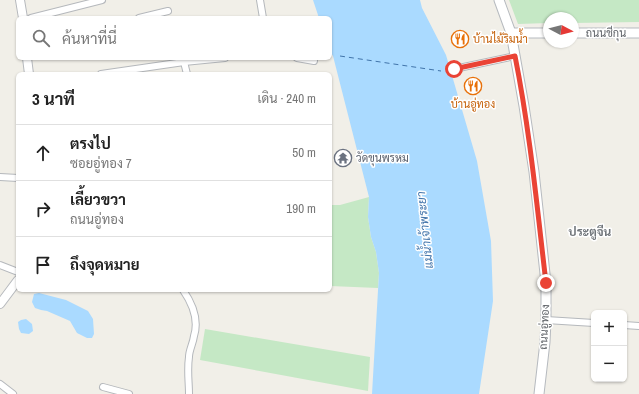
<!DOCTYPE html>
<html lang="th">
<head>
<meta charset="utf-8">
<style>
  body { margin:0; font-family:"Archivo Narrow",Sarabun,sans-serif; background:#f2f2f2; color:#222 }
  .controls { position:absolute; right:12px; bottom:12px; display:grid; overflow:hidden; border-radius:6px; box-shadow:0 1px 3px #0004 }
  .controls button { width:36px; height:36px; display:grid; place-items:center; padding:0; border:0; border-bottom:1px solid #e0e0e0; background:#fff; color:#222; font:20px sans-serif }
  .compass { position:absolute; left:543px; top:12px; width:36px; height:36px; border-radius:50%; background:#fff; box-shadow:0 1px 3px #0004; rotate:97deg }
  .stop { position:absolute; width:12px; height:12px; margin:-9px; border:3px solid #ea4335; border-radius:50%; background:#fff }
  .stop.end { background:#ea4335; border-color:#fff; box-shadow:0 1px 4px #0008 }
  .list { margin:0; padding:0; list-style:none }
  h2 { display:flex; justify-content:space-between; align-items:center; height:52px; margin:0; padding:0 16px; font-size:17px }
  h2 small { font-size:13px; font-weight:400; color:#767676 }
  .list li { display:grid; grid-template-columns:26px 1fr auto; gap:12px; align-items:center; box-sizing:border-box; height:56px; padding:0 16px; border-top:1px solid #e0e0e0 }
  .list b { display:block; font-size:15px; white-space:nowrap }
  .list p { margin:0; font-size:13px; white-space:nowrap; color:#767676 }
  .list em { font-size:13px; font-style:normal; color:#767676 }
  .icon { flex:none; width:22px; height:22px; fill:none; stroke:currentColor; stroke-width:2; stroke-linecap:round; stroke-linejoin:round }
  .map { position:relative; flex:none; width:639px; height:394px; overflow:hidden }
  .search { position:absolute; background:#fff; box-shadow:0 1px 3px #0004; left:16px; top:16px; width:316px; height:44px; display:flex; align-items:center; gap:10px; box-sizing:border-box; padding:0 14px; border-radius:6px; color:#767676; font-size:15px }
  .panel { position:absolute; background:#fff; box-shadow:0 1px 3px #0004; left:16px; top:72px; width:316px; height:220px; border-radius:6px }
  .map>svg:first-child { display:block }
</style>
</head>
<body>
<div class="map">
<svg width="639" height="394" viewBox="0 0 639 394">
  <rect width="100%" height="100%" fill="#f1efe8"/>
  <g fill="#c5e8c5">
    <path d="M509,0H639V22L573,23V18H549V23L518,24Z"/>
    <path d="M369,197L368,217L371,237L376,252L379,273L378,288L330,286V205H340Z"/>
    <path d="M205,329L370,357L368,391L200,360Z"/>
  </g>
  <g fill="#aadaff">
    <path d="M313,0H420L422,8L446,55L477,161L491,241L493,301L479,394H372L379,273L376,252L371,237L368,217L369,197L333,56L330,51V18H319Z"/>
    <path d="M39,293L66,300L88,311L93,319L94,334L92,338H87L77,333L70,321L47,311L41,310L35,308L32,302L34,294Z"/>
    <path d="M26,319L32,324L33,331L29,334L21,333L19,329L18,322L21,320Z"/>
  </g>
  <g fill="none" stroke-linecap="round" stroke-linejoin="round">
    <path stroke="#4174aa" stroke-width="1" stroke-dasharray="5 4" stroke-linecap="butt" d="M340,56L441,71"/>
    <defs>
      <g id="minor">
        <path d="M260,0L263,18"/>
        <path d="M31,18L102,0"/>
        <path d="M139,18L168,11"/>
        <path d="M297,58L314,61"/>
        <path d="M184,62L187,74"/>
        <path d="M454,69L515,56"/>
        <path d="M101,74L184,62L225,58"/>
        <path d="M0,177L18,178"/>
        <path d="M0,265L18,272"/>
        <path d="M183,290C192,303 199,320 194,336C193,344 189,350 189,357C187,370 189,382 189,394"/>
        <path d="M546,320L594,323"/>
        <path d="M624,325L639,326"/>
        <path d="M0,384L13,394"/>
        <path d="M103,387L129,394"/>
      </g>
      <g id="tertiary">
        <path d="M20,0L23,18"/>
        <path d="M27,58L29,74"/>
        <path d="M0,304L18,280"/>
      </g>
      <g id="secondary">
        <path d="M499,0L511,33L524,106L534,172L546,283V320L545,342L539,394"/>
        <path d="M511,33H549"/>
        <path d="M573,33H639"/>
      </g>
    </defs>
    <use href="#minor" stroke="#b5b8bc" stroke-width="8"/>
    <use href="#tertiary" stroke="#b5b8bc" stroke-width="10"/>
    <use href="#secondary" stroke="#b6babf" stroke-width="11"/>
    <use href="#minor" stroke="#fff" stroke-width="6"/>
    <use href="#tertiary" stroke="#fff" stroke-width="8"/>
    <use href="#secondary" stroke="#fff" stroke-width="9"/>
  </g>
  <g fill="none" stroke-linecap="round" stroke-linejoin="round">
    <path stroke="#ea4335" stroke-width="5" d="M454,69L515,56C530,131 537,207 546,283"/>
  </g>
  <defs>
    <symbol id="restaurant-ring" viewBox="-11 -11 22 22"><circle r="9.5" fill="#fff" stroke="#e8710a" stroke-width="1.5"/><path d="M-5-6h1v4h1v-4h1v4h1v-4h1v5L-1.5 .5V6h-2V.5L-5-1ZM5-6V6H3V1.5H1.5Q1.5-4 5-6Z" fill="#e8710a"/></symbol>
    <symbol id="temple-ring" viewBox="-11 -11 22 22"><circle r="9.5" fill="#fff" stroke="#6b7280" stroke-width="1.5"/><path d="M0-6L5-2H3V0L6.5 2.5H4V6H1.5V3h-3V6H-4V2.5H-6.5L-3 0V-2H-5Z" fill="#6b7280"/></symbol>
  </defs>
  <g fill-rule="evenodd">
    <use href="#restaurant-ring" x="450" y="29" width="20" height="20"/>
    <use href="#restaurant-ring" x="463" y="76" width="20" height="20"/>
    <use href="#temple-ring" x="333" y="148" width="20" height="20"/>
  </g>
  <g text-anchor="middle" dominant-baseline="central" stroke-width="3" stroke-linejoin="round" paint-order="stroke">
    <g font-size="11" fill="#5f6368" stroke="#fff">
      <text x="606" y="33">ถนนชีกุน</text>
      <text transform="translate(544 327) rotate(-87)">ถนนอู่ทอง</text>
    </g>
    <g font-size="11" fill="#c56008" stroke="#fff" text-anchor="start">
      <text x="473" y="39">บ้านไม้ริมน้ำ</text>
      <text x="473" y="104" text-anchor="middle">บ้านอู่ทอง</text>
    </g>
    <g font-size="11" fill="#5b616d" stroke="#fff" text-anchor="start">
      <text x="356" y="158">วัดขุนพรหม</text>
    </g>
    <g font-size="12" font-style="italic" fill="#4174aa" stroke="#fff">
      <text transform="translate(425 230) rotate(-96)">แม่น้ำเจ้าพระยา</text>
    </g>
    <g font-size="12" font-weight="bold" fill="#70757a" stroke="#fff">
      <text x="590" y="232">ประตูจีน</text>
    </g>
  </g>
</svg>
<div class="controls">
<button>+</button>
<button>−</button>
</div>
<svg class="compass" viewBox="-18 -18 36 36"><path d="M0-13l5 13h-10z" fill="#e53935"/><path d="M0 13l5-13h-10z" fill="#767676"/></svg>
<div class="stop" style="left:454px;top:69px"></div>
<div class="stop end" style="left:546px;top:283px"></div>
<div class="search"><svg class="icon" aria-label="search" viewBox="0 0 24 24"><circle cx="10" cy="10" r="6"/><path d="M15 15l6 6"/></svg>ค้นหาที่นี่</div>
<section class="panel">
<h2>3 นาที<small>เดิน · 240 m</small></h2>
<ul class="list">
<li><svg class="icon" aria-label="ahead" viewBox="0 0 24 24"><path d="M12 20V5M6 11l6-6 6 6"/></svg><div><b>ตรงไป</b><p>ซอยอู่ทอง 7</p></div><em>50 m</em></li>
<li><svg class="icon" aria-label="right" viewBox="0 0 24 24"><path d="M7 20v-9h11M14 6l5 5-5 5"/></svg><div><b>เลี้ยวขวา</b><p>ถนนอู่ทอง</p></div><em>190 m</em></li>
<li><svg class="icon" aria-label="arrive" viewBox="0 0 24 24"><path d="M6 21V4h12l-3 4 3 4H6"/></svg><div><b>ถึงจุดหมาย</b></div></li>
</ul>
</section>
</div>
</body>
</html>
